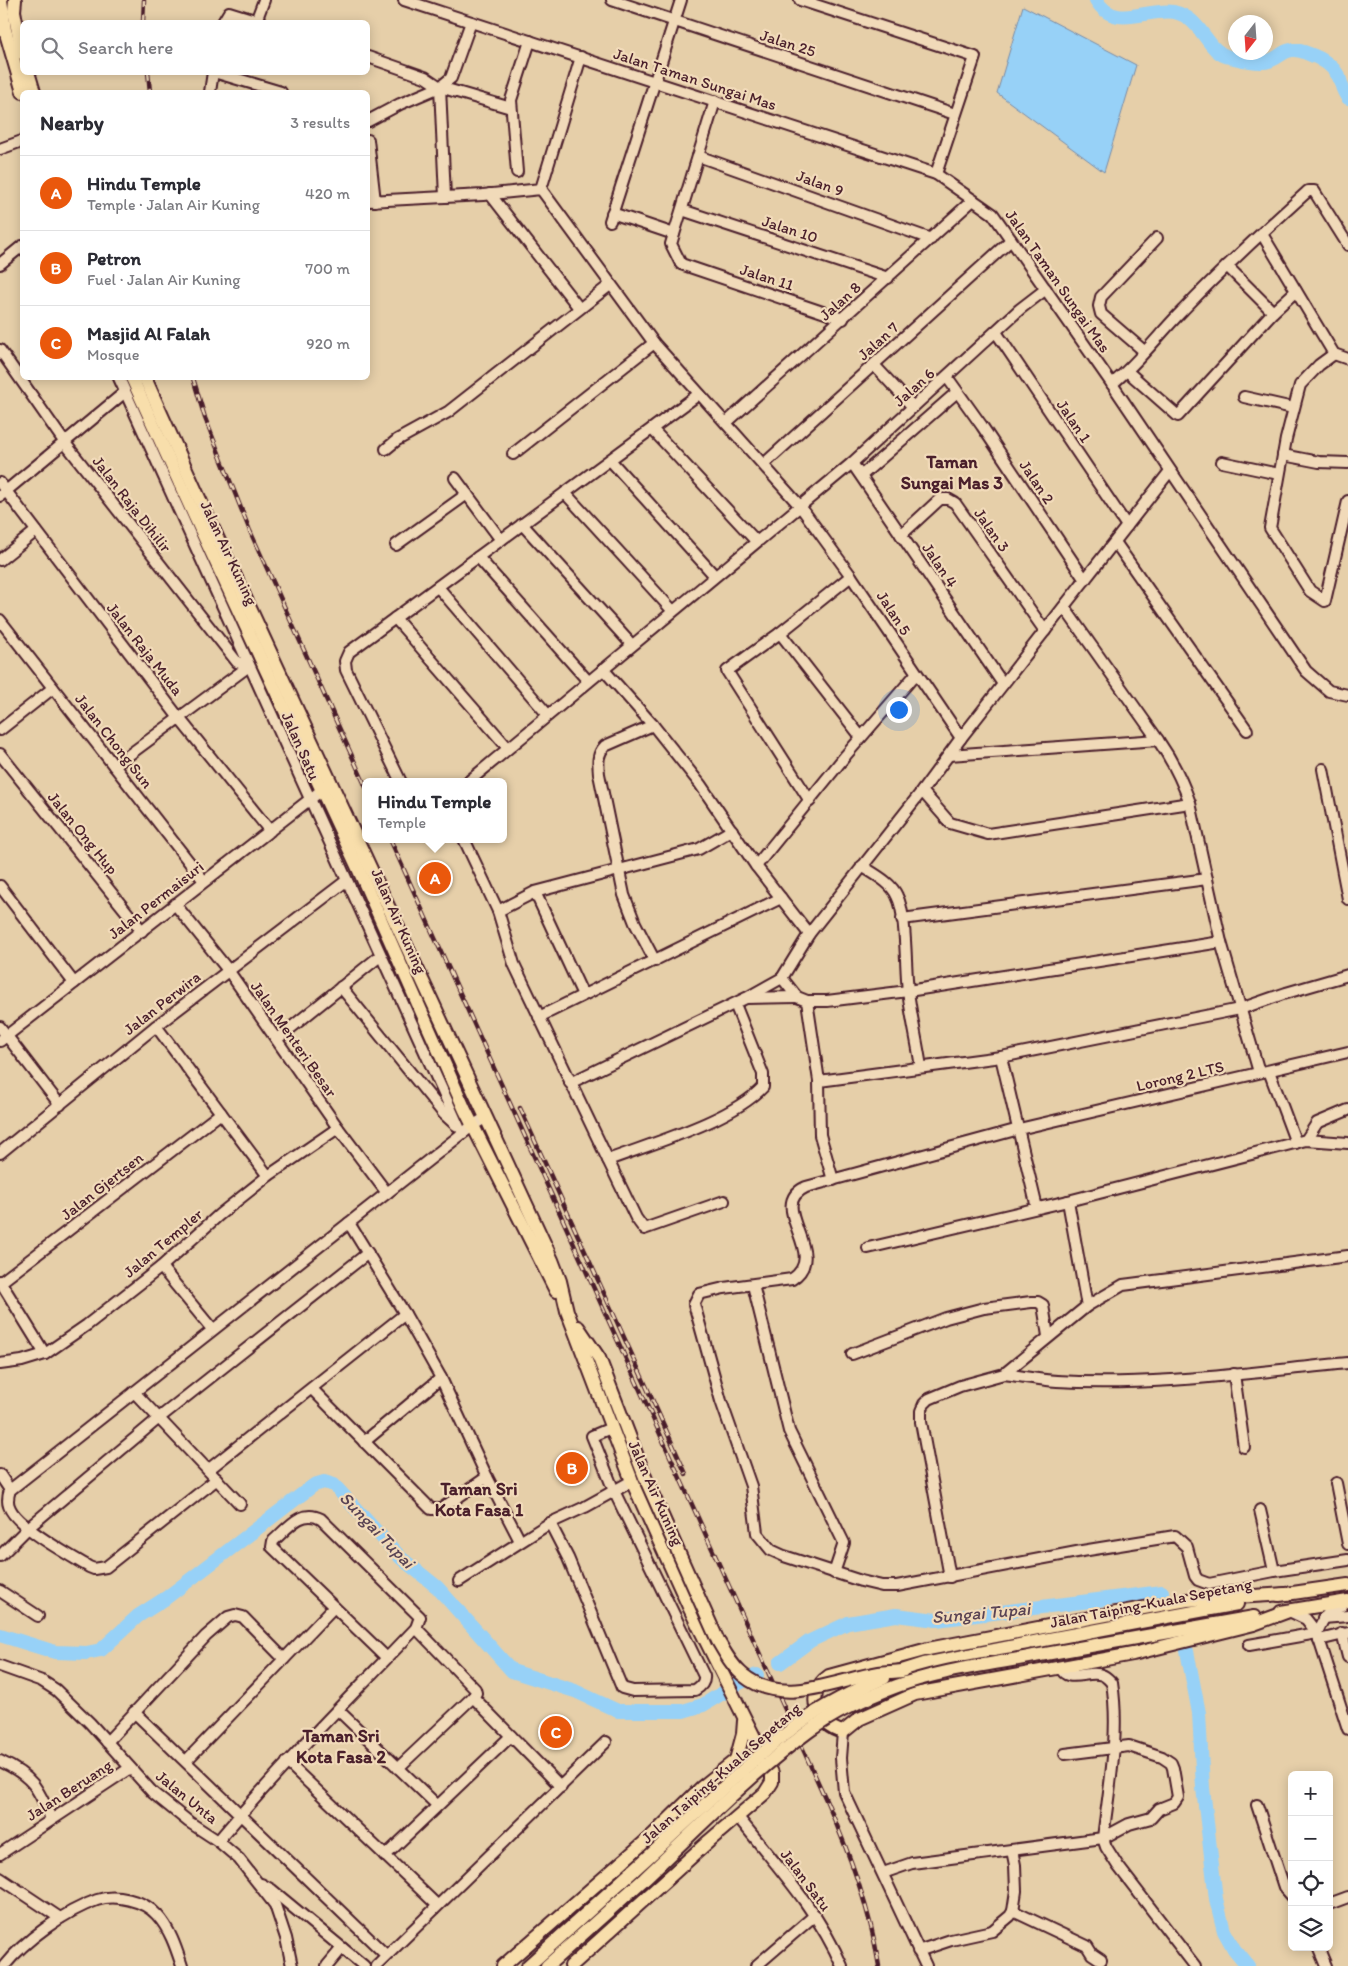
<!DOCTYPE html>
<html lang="en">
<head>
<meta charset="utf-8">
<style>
  body { margin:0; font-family:Itim,sans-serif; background:#f7f7f7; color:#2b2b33 }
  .controls { position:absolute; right:15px; bottom:15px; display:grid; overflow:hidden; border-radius:8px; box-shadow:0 2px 12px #0003 }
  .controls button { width:45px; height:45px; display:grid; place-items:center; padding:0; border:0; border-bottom:1px solid #e1e1e2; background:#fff; color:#2b2b33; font:25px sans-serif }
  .compass { position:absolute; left:1228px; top:15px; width:45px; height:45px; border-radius:50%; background:#fff; box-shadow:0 2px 12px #0003; rotate:197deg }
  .you { position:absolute; left:898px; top:709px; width:18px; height:18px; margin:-12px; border:4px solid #fff; border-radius:50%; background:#1a73e8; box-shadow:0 0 0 8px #1a73e833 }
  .badge { display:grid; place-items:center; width:32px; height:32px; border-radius:50%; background:#ea580c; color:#fff; font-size:16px; font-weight:700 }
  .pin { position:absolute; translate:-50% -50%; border:2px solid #fff; box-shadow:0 1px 5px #0006 }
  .popup { position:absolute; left:362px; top:778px; width:145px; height:65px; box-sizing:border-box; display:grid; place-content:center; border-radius:8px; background:#fff; filter:drop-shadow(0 1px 4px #0005); font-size:16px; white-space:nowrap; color:#7c7c81 }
  .popup b { font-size:19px; color:#2b2b33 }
  .popup::after { content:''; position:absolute; left:50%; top:100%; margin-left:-10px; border:10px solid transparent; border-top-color:#fff }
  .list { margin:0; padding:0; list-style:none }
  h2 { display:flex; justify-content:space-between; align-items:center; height:65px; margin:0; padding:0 20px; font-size:21px }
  h2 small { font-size:16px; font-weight:400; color:#7c7c81 }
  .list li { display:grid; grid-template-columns:32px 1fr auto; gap:15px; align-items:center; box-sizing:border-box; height:75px; padding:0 20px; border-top:1px solid #e1e1e2 }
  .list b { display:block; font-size:19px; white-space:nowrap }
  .list p { margin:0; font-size:16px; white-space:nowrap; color:#7c7c81 }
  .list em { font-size:16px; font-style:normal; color:#7c7c81 }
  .icon { flex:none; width:28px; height:28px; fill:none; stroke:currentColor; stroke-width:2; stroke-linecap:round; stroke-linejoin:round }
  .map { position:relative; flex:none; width:1348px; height:1966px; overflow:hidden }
  .search { position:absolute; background:#fff; box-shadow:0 2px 12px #0003; left:20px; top:20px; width:350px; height:55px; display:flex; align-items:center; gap:12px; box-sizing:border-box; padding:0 18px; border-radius:8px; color:#7c7c81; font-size:19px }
  .panel { position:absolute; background:#fff; box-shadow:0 2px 12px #0003; left:20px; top:90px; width:350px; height:290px; border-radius:8px }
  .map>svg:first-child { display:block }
</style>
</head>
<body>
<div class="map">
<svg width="1348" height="1966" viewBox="0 0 1348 1966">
  <rect width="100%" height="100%" fill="#e6cfa9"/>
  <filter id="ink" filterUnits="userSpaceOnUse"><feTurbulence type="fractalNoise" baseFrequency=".02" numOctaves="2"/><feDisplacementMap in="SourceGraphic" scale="10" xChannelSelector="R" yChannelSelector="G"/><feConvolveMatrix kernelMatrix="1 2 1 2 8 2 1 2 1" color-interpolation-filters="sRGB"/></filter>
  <g filter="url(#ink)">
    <path fill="#97d1f7" stroke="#788aa5" d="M1023,6L1136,65L1104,172L997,93Z"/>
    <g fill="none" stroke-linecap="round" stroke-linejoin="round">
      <g stroke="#97d1f7" stroke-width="14">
        <path d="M1096,0C1115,32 1148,7 1174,12C1203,18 1206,52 1229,57C1239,59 1253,63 1263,62C1283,61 1281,42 1309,54C1321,58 1333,66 1339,77C1342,85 1342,91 1348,98"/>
        <path d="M0,1635L55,1652L86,1653L101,1650L138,1616L166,1598L314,1485L324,1482L334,1485L401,1558L437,1587L512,1671L575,1691L618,1711H683L703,1705L739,1683L757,1675"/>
        <path d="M1187,1651L1199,1713L1203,1788L1216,1899L1224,1931L1234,1949L1248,1966"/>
        <path d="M780,1663L810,1641L848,1623L896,1615L936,1620L1162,1592"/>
      </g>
      <defs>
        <g id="minor">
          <path d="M404,0L936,174L993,214L1112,384L1306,671L1329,691L1348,695"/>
          <path d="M612,0L955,114"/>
          <path d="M800,0L975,57L936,174"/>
          <path d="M256,21L264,0"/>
          <path d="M223,22L229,12L261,22"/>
          <path d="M368,57L425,77L440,87"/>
          <path d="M214,72L281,92"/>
          <path d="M440,87L445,197"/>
          <path d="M440,87L451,78L471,22"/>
          <path d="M210,92L213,72"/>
          <path d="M715,101L671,244L681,264L843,319"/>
          <path d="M368,121L400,104L440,87L511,108"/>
          <path d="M368,140L375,201"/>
          <path d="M0,149L22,141"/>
          <path d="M698,156L931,239"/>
          <path d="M517,172L511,100L530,41"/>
          <path d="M541,189L581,57"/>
          <path d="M490,194L579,308"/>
          <path d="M368,201L483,195L541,189L654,343L800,506L851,576L961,738"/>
          <path d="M682,210L888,278"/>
          <path d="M612,213L674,234"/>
          <path d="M610,221L681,0"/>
          <path d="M1262,234L1334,354L1348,359"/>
          <path d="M0,264L22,246"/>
          <path d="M1227,266L1273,312"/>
          <path d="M996,332L1127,526"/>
          <path d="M0,350L65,443L196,610L237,662L249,666"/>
          <path d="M1144,351L1101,314L1099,306L1101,297L1157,238"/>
          <path d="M1334,354L1319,365L1300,385L1286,439L1270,528L1310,591L1325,601L1348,501"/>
          <path d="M874,365L913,407"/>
          <path d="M1128,372L1178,416L1273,312L1296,291"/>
          <path d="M947,377L982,426L1085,580"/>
          <path d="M119,378L459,1127"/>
          <path d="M1112,384C1139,362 1159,334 1183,310C1223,268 1265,230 1308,191H1314L1348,245"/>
          <path d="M1244,397L1293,408"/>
          <path d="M726,423L973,200"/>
          <path d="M652,429L756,541"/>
          <path d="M386,449L397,440L448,412L610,285"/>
          <path d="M513,454L654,343"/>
          <path d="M1283,455L1319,462L1348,463"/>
          <path d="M610,460L715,576"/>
          <path d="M1222,462L1279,474"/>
          <path d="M852,463L1003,684"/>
          <path d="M764,464L1011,240"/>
          <path d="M1170,471L961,738L922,791L809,934L782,978L797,997L807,1001H827L908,991L1221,942"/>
          <path d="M862,475L957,392"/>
          <path d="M455,478L501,540"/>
          <path d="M0,483L179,718L270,831"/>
          <path d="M565,493L673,611"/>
          <path d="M0,496L125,392"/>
          <path d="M522,524L632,645"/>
          <path d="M901,535L940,499H948L955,503L1045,631"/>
          <path d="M1115,542L1247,730"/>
          <path d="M396,545L467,494"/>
          <path d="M478,557L588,681"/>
          <path d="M0,560L36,531"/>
          <path d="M438,587L548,715"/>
          <path d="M395,618L508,748"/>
          <path d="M0,620L204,881"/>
          <path d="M780,633L861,737"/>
          <path d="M603,669L653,725L700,784L756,866L809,934"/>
          <path d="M653,725L605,746C597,754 598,763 599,774L624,895L635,923L655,961"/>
          <path d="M0,730L53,688"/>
          <path d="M1158,740C1172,760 1182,780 1190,803L1221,942L1259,1072"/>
          <path d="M0,754L142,931"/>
          <path d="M949,755L1158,740L1064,607"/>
          <path d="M114,766L249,666"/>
          <path d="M1323,769L1348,899"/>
          <path d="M401,782L346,670L345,661L349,652L699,394"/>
          <path d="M468,782L852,463L1020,309L1046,289"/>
          <path d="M922,791L950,823L988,834L1190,803"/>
          <path d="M810,801L727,671L780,633L851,576"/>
          <path d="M464,839L498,911L514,964L608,1160L636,1218L644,1229L724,1201"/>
          <path d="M756,866L846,755L916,674"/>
          <path d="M862,866C874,874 891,882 897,896C907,915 905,967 908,991C911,1016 917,1041 921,1067"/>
          <path d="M0,886L74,983"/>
          <path d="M535,892L583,995"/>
          <path d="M175,904L228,970L338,1128L387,1193"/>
          <path d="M498,911L535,892L699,849L732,830"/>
          <path d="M902,919L1207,879"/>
          <path d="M341,987L444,1114L456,1125"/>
          <path d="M748,997L782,978"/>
          <path d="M807,1001L819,1081L820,1135L833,1180"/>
          <path d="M539,1017L781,898"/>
          <path d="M156,1026L268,1176"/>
          <path d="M0,1027L60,1105"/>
          <path d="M277,1039L380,956"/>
          <path d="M0,1041L327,786"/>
          <path d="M1348,1052L1019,1129L806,1187C764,1206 831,1254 792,1279L724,1288L699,1294L694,1304L721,1401L751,1486L757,1533L771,1550L784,1556L861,1581L882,1586H897L1082,1551L1175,1536L1187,1547L1195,1576L1198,1580L1209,1584L1274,1571L1348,1560"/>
          <path d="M1001,1057L1037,1208"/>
          <path d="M1269,1071L1296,1143"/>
          <path d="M819,1081L1001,1057L1240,1009L1286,993L1348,975"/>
          <path d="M570,1083L746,998L797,997"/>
          <path d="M1306,1140L1317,1123L1348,1110"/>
          <path d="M0,1153L156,1026L346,881"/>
          <path d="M608,1160C653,1143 731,1121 763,1087V1074L735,1004"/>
          <path d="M1068,1201L1087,1306"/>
          <path d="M349,1223L405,1314L441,1378L487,1477L520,1541"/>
          <path d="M868,1248L1068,1201L1306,1140L1348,1143"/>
          <path d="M161,1267L212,1329"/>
          <path d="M0,1281L45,1354"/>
          <path d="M1,1282L221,1113"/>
          <path d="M753,1285L789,1431L844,1543L834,1573"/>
          <path d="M852,1354L946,1318L984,1308L1031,1302H1038L1043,1305L1048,1336"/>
          <path d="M0,1364L22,1361L45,1354L87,1325L161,1267L219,1215L268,1176L338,1128"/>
          <path d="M1004,1374C1021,1376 1039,1380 1057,1381C1151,1387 1253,1372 1348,1363"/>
          <path d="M1234,1374L1244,1447"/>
          <path d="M312,1389L431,1509H441L487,1477"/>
          <path d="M134,1392L240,1504"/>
          <path d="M364,1442L441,1378"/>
          <path d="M208,1470L405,1314"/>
          <path d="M0,1475L10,1490"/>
          <path d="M217,1479L106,1567L94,1569L89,1567C71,1556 15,1526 9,1506C7,1501 8,1496 10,1490L472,1126L485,1118"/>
          <path d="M1336,1483L1348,1544"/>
          <path d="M1260,1510L1274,1571"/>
          <path d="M550,1523L568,1558L622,1688L633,1691L695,1690C700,1687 705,1683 704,1676L614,1491L592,1436L611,1428"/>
          <path d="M0,1556L28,1528L159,1418L368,1253"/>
          <path d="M950,1577L921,1422V1411L924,1404L929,1399L960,1386L1004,1374L1087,1306L1123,1285L1348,1256"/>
          <path d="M459,1581L550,1523L585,1507L632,1481"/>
          <path d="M0,1591L38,1616"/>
          <path d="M1289,1611L1306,1619L1317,1633L1348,1729"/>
          <path d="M1323,1618L1348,1616"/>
          <path d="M416,1628L475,1689L476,1693L473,1697L561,1787"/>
          <path d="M1317,1633C1323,1618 1327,1611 1342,1606"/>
          <path d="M1342,1633L1348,1657"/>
          <path d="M1319,1640L1348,1633"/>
          <path d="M1249,1645L1317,1633"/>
          <path d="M0,1666L42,1681L56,1690L90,1723L153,1793L189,1822L218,1841L239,1859L275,1905L286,1938L292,1966"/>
          <path d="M1060,1667C1067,1685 1089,1669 1102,1675C1106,1676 1109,1680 1112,1683C1120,1734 1109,1786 1103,1838L1106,1847L1118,1866L1195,1966"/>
          <path d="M338,1710L437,1805"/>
          <path d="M134,1712L386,1955"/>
          <path d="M843,1732L841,1758L844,1792L926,1966"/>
          <path d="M107,1742L206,1636L228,1617L235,1615L243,1617L284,1659"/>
          <path d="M0,1761C32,1776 38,1787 51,1819"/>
          <path d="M186,1761L334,1607"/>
          <path d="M287,1762L437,1905"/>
          <path d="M398,1768L473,1697"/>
          <path d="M1257,1805L1284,1887L1292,1896"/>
          <path d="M738,1817C776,1865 818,1910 842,1966"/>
          <path d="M218,1841C281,1766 349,1698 416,1628L420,1617L321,1519C301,1508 287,1529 273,1541L272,1547L387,1658"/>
          <path d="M0,1854L130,1768"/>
          <path d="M385,1856L511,1736"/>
          <path d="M883,1873L912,1863L1103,1838L1129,1824L1151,1818L1159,1809L1174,1803L1178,1797L1173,1768L1171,1763L1162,1757L1129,1746L1065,1754"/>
          <path d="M0,1878L60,1918"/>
          <path d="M261,1884L272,1890L364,1966"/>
          <path d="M1329,1904L1348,1897"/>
          <path d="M1013,1911L1087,1946L1092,1954L1101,1960"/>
          <path d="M1318,1947L1326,1966"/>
          <path d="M918,1951L951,1940L992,1931L1010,1916L1013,1911L1016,1891L1015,1865L1012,1850"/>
          <path d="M4,1966C24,1941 65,1911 97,1900C115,1894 144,1900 157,1915C170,1929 176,1948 182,1966"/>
          <path d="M327,1966L342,1948"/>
          <path d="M376,1966L606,1742"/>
          <path d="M756,1966L815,1915"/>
        </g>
        <g id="major">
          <path d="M1,0L5,30L23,92"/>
          <path d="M15,0L14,11L22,53"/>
          <path d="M28,72L34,92"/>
          <path d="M132,378L195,517L357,866L465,1110L556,1291"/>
          <path d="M145,378L204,509L552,1260L560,1281L567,1311L632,1481L690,1609L772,1773V1782L765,1793L709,1841L571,1966"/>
          <path d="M578,1327L599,1358L647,1482"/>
          <path d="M1286,1594L1187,1600L1116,1613L928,1649L829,1676C804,1693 816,1726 843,1732L859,1719L915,1694L1133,1654L1254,1624L1289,1611"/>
          <path d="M1279,1595L1348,1585"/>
          <path d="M1281,1612L1348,1601"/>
          <path d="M1034,1656L1254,1617"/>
          <path d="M902,1671L924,1664L1044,1640L1237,1604"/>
          <path d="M736,1760L743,1734L744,1721"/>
          <path d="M503,1966L654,1834L701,1788L736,1760C747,1755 754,1757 766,1761"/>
          <path d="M528,1966L634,1870"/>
          <path d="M547,1966L643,1880"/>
        </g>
      </defs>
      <use href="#minor" stroke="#4a1f2b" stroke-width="14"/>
      <use href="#major" stroke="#4a1f2b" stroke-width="16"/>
      <use href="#minor" stroke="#f1dab9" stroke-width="10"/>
      <use href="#major" stroke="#f8deab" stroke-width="12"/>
      <defs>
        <g id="rail">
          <path d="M143,22L144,0"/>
          <path d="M148,72L150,92"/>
          <path d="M193,378L205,418L250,531L366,787"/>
          <path d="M390,839L827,1802C850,1855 870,1909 879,1966"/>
          <path d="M520,1108L686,1474"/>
        </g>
      </defs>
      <use href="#rail" stroke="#4a1f2b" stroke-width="4.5"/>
      <use href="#rail" stroke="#f1dab9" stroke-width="2.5" stroke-dasharray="8" stroke-linecap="butt"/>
      <defs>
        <g id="major-bridge">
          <path d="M647,1482L718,1641C725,1653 732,1666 743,1675C783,1708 835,1680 879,1673C886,1672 894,1672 902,1671"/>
          <path d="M634,1870C688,1822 739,1769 797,1725C824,1705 854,1691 884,1678"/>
          <path d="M643,1880C697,1829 749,1775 809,1731C835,1712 867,1697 897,1686C940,1670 989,1665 1034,1656"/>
        </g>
      </defs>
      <use href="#major-bridge" stroke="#4a1f2b" stroke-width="16" stroke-linecap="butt"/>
      <use href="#major-bridge" stroke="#f8deab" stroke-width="12"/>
    </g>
  </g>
  <g text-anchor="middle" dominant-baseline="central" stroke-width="4.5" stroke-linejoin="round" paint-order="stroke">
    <g font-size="16" fill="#4a1f2b" stroke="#f1dab9">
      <text transform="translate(788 43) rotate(18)">Jalan 25</text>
      <text transform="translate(695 79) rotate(18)">Jalan Taman Sungai Mas</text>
      <text transform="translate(820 183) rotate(20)">Jalan 9</text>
      <text transform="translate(790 229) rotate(18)">Jalan 10</text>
      <text transform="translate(767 277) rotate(18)">Jalan 11</text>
      <text transform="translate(1058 281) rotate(55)">Jalan Taman Sungai Mas</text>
      <text transform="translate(840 301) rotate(-42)">Jalan 8</text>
      <text transform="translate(878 341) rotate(-42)">Jalan 7</text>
      <text transform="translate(914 387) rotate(-42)">Jalan 6</text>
      <text transform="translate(1074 421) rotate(56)">Jalan 1</text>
      <text transform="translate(1037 482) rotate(56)">Jalan 2</text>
      <text transform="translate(132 504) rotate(52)">Jalan Raja Dihilir</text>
      <text transform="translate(992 530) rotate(55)">Jalan 3</text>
      <text transform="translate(229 553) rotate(65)">Jalan Air Kuning</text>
      <text transform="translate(940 565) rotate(56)">Jalan 4</text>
      <text transform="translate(894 613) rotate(57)">Jalan 5</text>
      <text transform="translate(145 649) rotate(52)">Jalan Raja Muda</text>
      <text transform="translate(114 741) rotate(52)">Jalan Chong Sun</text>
      <text transform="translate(301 746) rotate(66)">Jalan Satu</text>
      <text transform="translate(83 833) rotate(51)">Jalan Ong Hup</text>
      <text transform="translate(156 900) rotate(-38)">Jalan Permaisuri</text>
      <text transform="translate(399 921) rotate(66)">Jalan Air Kuning</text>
      <text transform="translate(162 1003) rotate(-38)">Jalan Perwira</text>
      <text transform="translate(294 1039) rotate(55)">Jalan Menteri Besar</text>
      <text transform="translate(1180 1076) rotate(-13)">Lorong 2 LTS</text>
      <text transform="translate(102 1186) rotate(-38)">Jalan Gjertsen</text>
      <text transform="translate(163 1243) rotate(-40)">Jalan Templer</text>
      <text transform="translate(656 1493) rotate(66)">Jalan Air Kuning</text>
      <text transform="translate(1151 1603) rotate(-11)">Jalan Taiping-Kuala Sepetang</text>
      <text transform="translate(721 1773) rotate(-41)">Jalan Taiping-Kuala Sepetang</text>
      <text transform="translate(69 1790) rotate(-33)">Jalan Beruang</text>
      <text transform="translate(187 1797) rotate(39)">Jalan Unta</text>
      <text transform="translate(806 1880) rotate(53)">Jalan Satu</text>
    </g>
    <g font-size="18" font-weight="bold" fill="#4a1f2b" stroke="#f1dab9">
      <text x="952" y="462">Taman<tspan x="952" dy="21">Sungai Mas 3</tspan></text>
      <text x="479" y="1489">Taman Sri<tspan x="479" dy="21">Kota Fasa 1</tspan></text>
      <text x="341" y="1736">Taman Sri<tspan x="341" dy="21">Kota Fasa 2</tspan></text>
    </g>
    <g font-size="18" font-style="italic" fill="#594354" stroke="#f1dab9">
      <text transform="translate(377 1530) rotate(46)">Sungai Tupai</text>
      <text transform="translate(981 1613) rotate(-5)">Sungai Tupai</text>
    </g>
  </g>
</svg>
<div class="controls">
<button>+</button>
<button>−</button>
<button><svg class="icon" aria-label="locate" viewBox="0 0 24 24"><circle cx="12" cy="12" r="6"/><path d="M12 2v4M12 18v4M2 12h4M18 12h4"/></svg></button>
<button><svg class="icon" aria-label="layers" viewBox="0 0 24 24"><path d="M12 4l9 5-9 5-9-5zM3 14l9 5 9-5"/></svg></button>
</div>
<svg class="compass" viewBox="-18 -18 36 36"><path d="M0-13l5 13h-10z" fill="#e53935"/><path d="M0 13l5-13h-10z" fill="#7c7c81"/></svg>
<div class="you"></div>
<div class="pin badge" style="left:435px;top:878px">A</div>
<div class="popup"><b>Hindu Temple</b>Temple</div>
<div class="pin badge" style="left:572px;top:1468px">B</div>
<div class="pin badge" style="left:556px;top:1732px">C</div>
<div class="search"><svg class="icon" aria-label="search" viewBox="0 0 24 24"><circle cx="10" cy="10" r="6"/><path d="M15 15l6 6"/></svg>Search here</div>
<section class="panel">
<h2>Nearby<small>3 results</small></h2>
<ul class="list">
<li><span class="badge">A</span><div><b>Hindu Temple</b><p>Temple · Jalan Air Kuning</p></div><em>420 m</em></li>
<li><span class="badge">B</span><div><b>Petron</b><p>Fuel · Jalan Air Kuning</p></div><em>700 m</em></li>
<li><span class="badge">C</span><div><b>Masjid Al Falah</b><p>Mosque</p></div><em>920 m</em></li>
</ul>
</section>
</div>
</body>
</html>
